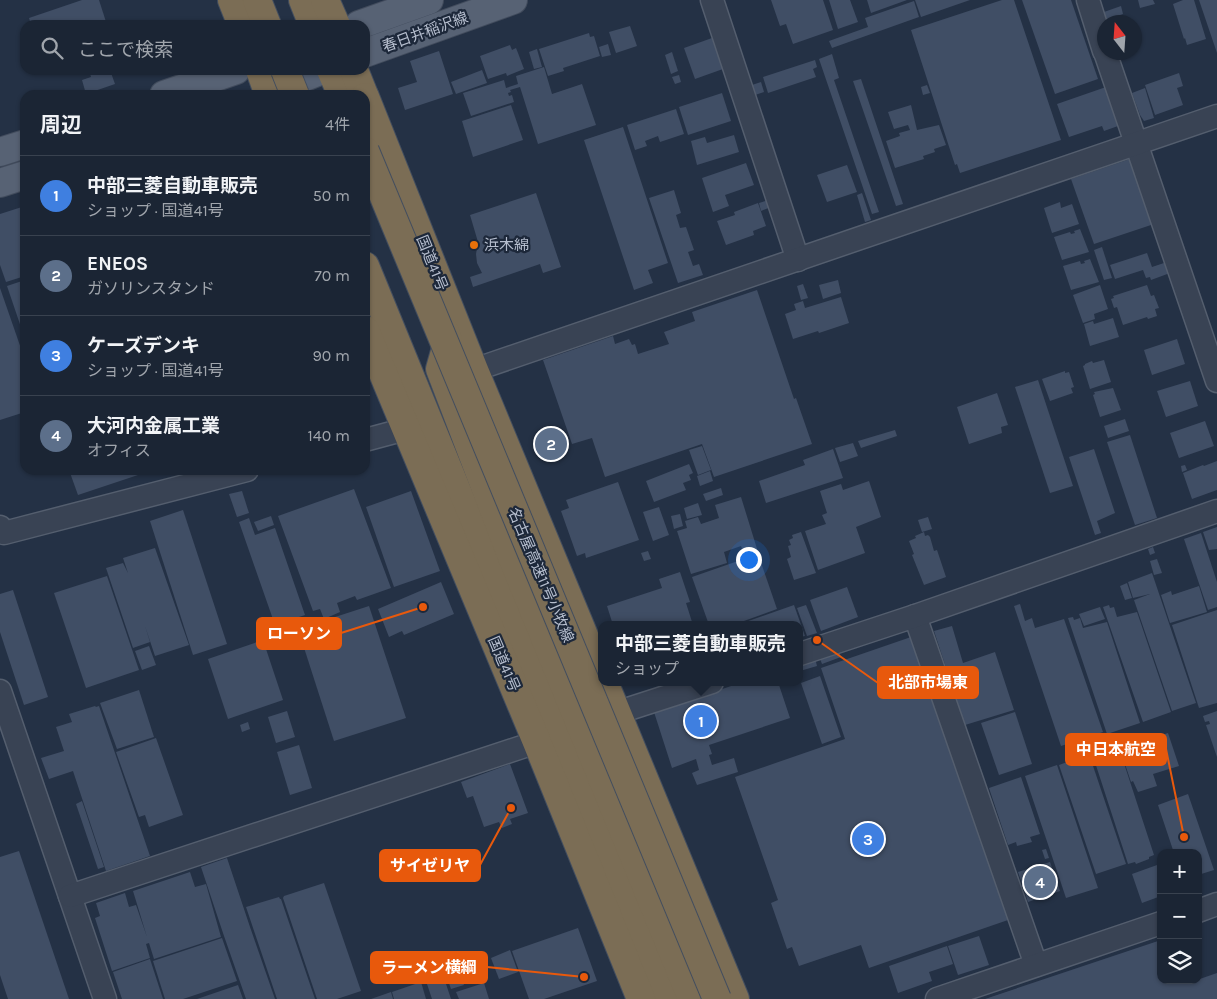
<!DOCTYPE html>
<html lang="ja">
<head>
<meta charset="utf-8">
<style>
  body { margin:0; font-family:Karla,"Noto Sans JP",sans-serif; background:#283140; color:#f1f3f6 }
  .controls { position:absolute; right:15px; bottom:15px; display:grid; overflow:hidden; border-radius:10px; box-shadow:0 1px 4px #0004 }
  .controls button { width:45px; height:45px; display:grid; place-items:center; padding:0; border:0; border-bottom:1px solid #39424f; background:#1b2534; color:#f1f3f6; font:25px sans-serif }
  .compass { position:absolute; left:1097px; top:15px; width:45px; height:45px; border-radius:50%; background:#1b2534; box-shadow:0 1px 4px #0004; rotate:343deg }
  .you { position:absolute; left:748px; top:559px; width:18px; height:18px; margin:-12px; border:4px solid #fff; border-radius:50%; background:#1a73e8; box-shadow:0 0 0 8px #1a73e833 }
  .badge { display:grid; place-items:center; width:32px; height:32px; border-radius:50%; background:#bca0f2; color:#fff; font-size:16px; font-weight:700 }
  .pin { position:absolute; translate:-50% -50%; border:2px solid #fff; box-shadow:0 1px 5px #0006 }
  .popup { position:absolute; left:598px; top:621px; width:205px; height:65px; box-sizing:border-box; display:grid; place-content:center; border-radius:10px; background:#1b2534; filter:drop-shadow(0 1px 4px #0005); font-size:16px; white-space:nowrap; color:#a0a5ac }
  .popup b { font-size:19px; color:#f1f3f6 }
  .popup::after { content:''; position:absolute; left:50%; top:100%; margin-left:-10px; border:10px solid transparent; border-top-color:#1b2534 }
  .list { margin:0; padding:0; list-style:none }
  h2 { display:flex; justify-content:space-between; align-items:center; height:65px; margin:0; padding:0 20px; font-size:21px }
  h2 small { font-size:16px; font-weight:400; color:#a0a5ac }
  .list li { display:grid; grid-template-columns:32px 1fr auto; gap:15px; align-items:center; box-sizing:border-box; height:80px; padding:0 20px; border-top:1px solid #39424f }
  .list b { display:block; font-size:19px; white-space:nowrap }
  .list p { margin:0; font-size:16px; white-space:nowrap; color:#a0a5ac }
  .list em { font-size:16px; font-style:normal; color:#a0a5ac }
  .icon { flex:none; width:28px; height:28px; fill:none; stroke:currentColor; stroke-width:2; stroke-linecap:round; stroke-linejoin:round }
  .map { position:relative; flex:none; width:1217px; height:999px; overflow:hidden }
  .search { position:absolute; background:#1b2534; box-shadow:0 1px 4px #0004; left:20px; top:20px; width:350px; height:55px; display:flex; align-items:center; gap:12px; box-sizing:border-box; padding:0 18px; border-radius:15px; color:#a0a5ac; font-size:19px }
  .panel { position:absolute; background:#1b2534; box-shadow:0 1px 4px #0004; left:20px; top:90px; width:350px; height:385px; border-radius:15px }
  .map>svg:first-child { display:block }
</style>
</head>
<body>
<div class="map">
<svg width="1217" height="999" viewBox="0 0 1217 999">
  <rect width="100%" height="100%" fill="#243145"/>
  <g fill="#404e65">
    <path d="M82,0H99L107,25H31L29,18Z"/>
    <path d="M771,0H823L833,30L793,44L786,24L780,26Z"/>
    <path d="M829,0H850L858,22L838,29Z"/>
    <path d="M867,0H907L871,13Z"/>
    <path d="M915,0H970L921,17Z"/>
    <path d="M1002,0H1014L1061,140L960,173L957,164L955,165L911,30Z"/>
    <path d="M1022,0H1071L1098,79L1055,94Z"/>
    <path d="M1138,0H1153L1155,4L1140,8Z"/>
    <path d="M1183,0H1194L1206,39L1187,45L1185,38L1184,39L1173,4Z"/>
    <path d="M1199,0H1217V53Z"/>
    <path d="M914,1L919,17L832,48L829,41L868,27L865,18Z"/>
    <path d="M1121,6L1123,14L1106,20L1104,12Z"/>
    <path d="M630,26L637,46L616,53L609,32Z"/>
    <path d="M589,33L590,37L594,36L600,56L563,68L564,71L548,76L539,49Z"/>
    <path d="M712,38L723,69L695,79L684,48Z"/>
    <path d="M608,44L611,55L602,57L599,47Z"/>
    <path d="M510,45L512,50L516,48L518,53L524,69L507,76L506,73L488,79L480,56Z"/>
    <path d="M537,49L542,67L534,69L529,52Z"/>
    <path d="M439,51L453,94L405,110L398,88L417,82L410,61Z"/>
    <path d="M672,52L678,71L671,74L665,55Z"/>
    <path d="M832,54L839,78L834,80L879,212L872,214L819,59Z"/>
    <path d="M815,60L817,67L813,69L816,77L768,93L763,77Z"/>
    <path d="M544,67L552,94L582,84L596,125L538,144L520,87L510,90L511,92L508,93L509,96L512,95L514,102L471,116L463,93L504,80L506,88L518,84L516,76Z"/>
    <path d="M89,70H110L115,84L86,94L82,80L91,77Z"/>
    <path d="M482,70L487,83L456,94L451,82Z"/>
    <path d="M1179,73L1183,86L1177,88L1183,105L1155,115L1145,85Z"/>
    <path d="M679,75L681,82L675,84L672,77Z"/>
    <path d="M861,79L903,204L896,206L853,81Z"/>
    <path d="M761,82L764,92L752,96L749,86Z"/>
    <path d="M927,85L930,93L923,95L921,87Z"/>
    <path d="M1106,87L1118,126L1104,131L1102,126L1069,137L1057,104Z"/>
    <path d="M1145,88L1154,118L1144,121L1140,115L1132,93Z"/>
    <path d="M722,93L731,121L688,135L679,107Z"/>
    <path d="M511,105L523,140L473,157L462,121Z"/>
    <path d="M911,105L917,130L939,125L946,145L934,149L935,152L923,156L924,159L895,168L886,141L900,136L899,133L910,130L908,125L894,129L888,112Z"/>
    <path d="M676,109L684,134L660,142L658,136L645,141L647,146L635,150L627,125Z"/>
    <path d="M623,127L668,263L648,270L653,283L634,290L584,140Z"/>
    <path d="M734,135L739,152L697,165L691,141L705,137L707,143Z"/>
    <path d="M1130,159L1154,224L1094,244L1071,179Z"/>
    <path d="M746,163L754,185L725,195L729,206L713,212L702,178Z"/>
    <path d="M847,165L857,192L827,202L817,175Z"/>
    <path d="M674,190L681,213L676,215L680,228L686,227L694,250L688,252L693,266L699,264L703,275L678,283L649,198Z"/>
    <path d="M536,193L561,267L543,273L540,264L473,287L470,277L482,273L477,263L476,254L478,242L470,215Z"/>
    <path d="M862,193L871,220L865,222L857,195Z"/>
    <path d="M769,200L771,207L761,211L759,203Z"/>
    <path d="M1060,202L1061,208L1072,204L1079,224L1052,233L1044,208Z"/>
    <path d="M758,203L766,226L753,231L754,235L726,245L717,221L735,215L734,212Z"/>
    <path d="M25,206V276L6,282L0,265V214Z"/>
    <path d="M1080,229L1089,252L1062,260L1054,237L1070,232L1071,234L1075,233L1074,231Z"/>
    <path d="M1102,247L1112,278L1104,280L1094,250Z"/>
    <path d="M1147,253L1152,267L1167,262L1170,273L1151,280L1150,277L1146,278L1143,270L1115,279L1110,265Z"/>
    <path d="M1090,259L1099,282L1071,290L1063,266L1080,261L1081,264L1085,263L1084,261Z"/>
    <path d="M25,280V339L7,286Z"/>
    <path d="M838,280L841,293L823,299L819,285Z"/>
    <path d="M803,284L808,298L801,300L797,286Z"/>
    <path d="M1100,285L1108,309L1094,314L1095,319L1083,323L1073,295Z"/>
    <path d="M1147,285L1151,296L1154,295L1159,308L1155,309L1157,316L1148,319L1147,317L1123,325L1117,307L1114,308L1111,299L1114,298L1113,296Z"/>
    <path d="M0,288L25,360V412L0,420Z"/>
    <path d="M757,290L794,399L796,398L812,444L714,477L702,444L605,477L592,438L572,444L543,360L613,336L615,344L629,339L632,345L635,344L638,354L669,344L664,332L695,321L692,312Z"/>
    <path d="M841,297L849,323L819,333L818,331L793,339L785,314L796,310L794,304L803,301L805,308Z"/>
    <path d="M1113,318L1119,337L1090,346L1084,324L1093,321L1094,324Z"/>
    <path d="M1177,339L1185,364L1152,375L1144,350Z"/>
    <path d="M1104,360L1111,382L1090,389L1083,366L1085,365V364L1092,361L1093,363Z"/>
    <path d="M1065,371V373L1069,372L1074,387L1071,388L1073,393L1050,401L1042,379Z"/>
    <path d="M1038,380L1073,486L1050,493L1015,387Z"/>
    <path d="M1190,381L1198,406L1166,417L1157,391Z"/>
    <path d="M1113,388L1121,410L1100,417L1093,395L1095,394L1094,392Z"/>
    <path d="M997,393L1008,425L1001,427L1002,433L969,444L957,407Z"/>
    <path d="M1125,419L1129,431L1108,438L1104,426Z"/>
    <path d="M1205,421L1214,446L1179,458L1170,433Z"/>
    <path d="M895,430L897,436L861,448L858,441Z"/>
    <path d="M1130,435L1157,518L1135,525L1107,442Z"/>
    <path d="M853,443L858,456L840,462L835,448Z"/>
    <path d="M702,446L711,470L698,475L689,450Z"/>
    <path d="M833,449L843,478L766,503L759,481L805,465L803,460Z"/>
    <path d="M1094,449L1115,513L1097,521L1101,533L1095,535L1069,457Z"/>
    <path d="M1217,461V490L1192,499L1183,473L1203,465L1204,466Z"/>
    <path d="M689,464L693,473L689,475L691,480L683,483L686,490L654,502L646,481Z"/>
    <path d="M1185,465L1187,470L1182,472L1181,466Z"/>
    <path d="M69,470H136L138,475L78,495Z"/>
    <path d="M710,471L713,481L700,486L697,476Z"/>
    <path d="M869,481L881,517L856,527L865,553L818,570L805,531L826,524L822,515L827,513L820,491L841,484L843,490Z"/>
    <path d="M618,482L639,540L586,558L585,553L577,556L561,511L569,508L566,500Z"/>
    <path d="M721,488L723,495L706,501L703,494Z"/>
    <path d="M354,489L391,588L357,600L355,596L337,603L340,612L324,619L320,609L313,611L278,516Z"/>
    <path d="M242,491L249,513L237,517L229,494Z"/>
    <path d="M411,491L440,571L394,587L366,507Z"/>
    <path d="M741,497L758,552L745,557L741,546L724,552L727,563L691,574L677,531L687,528L685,521L698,517L701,524L719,518L715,505Z"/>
    <path d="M698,503L702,515L687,519L684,508Z"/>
    <path d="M659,507L669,535L653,541L643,512Z"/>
    <path d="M183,510L227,644L193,655L150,521Z"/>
    <path d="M680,514L683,526L674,529L671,516Z"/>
    <path d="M271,516L274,525L258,531L254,522Z"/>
    <path d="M928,517L932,529L922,532L918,520Z"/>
    <path d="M249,518L255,535L275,528L305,615L275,625L239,522Z"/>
    <path d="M1217,527V549L1209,550L1203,532Z"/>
    <path d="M801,532L816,573L794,580L787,559L791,557L788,546L791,545L789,540L793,538L792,535Z"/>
    <path d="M924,532L925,536L928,535L930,537L934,551L937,550L946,577L924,585L912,555L914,554L909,541L916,538L915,536Z"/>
    <path d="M1201,533L1217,582V607L1208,610L1184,539Z"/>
    <path d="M1153,547L1155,553L1150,555L1148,549Z"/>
    <path d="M155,548L189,645L155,656L145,626L150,642L133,648L106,568L123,563L128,573L123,558Z"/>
    <path d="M648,551L651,559L644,561L641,553Z"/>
    <path d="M758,554L777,609L733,625H709L692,577Z"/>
    <path d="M1157,559L1162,573L1154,575L1150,561Z"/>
    <path d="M680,572L690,602L686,603L693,625H613L607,606L662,588L659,579Z"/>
    <path d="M1152,573L1196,703L1172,711L1134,600L1150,594L1133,598L1128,582Z"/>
    <path d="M107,576L139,670L86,688L54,593Z"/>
    <path d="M441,582L454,614L404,635L402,631L389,637L378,609Z"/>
    <path d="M1127,583L1132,598L1125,600L1120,586Z"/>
    <path d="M1199,586L1207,612L1170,623L1161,595L1171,591L1172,595Z"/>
    <path d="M847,587L858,617L821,631L810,600Z"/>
    <path d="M13,590L48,697L24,705L0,632V594Z"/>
    <path d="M1020,604L1025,621L1032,618L1035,628L1064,619L1103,732L1061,746L1014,606Z"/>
    <path d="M794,605L805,636L800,637V625H737Z"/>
    <path d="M806,605L817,633L807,636L797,608Z"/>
    <path d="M1109,605L1110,608L1114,607L1117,617L1137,612L1171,712L1143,722L1103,607Z"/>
    <path d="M369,606L406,718L334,741L298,629Z"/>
    <path d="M1100,607L1105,619L1084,626L1079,614Z"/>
    <path d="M1217,610V703L1199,708L1172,625Z"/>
    <path d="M1073,617L1074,620L1080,618L1083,628L1107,622L1140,723L1107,734L1068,618Z"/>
    <path d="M952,626L963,663L995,652L1014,710L965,725L934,631Z"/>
    <path d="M911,637L1008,920L869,968L861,945L799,966L792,947L787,949L771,903L778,900L735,777L845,739L821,668Z"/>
    <path d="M263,640L283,700L228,719L208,659Z"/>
    <path d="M149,646L156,665L142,670L135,651Z"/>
    <path d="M838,649L841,657L822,664L819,656Z"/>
    <path d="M815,658L817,666L800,671V663Z"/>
    <path d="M820,676L841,737L822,744L801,683Z"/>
    <path d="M743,682H778L790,718L709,745L712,754L709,755L712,765L734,758L738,772L697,785L692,773L699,770L696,759L672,768L654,712Z"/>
    <path d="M139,690L154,737L117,749L100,703Z"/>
    <path d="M95,706L96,707L99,706L150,856L106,871L73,771L49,779L41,758L64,751L56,727L72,722L69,714Z"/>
    <path d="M287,711L295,737L276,743L268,717Z"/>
    <path d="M1217,711V757L1206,725L1210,724L1209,721L1205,722L1203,716Z"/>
    <path d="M1015,712L1032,764L999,775L981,723Z"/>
    <path d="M248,722L250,729L242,732L240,725Z"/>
    <path d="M1168,733L1179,766L1153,774L1157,786L1138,792L1133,781L1131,782L1120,749Z"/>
    <path d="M156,738L183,815L149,827L145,815L139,817L116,752Z"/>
    <path d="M299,745L312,788L290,795L277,752Z"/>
    <path d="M1118,745L1154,855L1149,857V859L1136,864L1135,862L1128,864L1092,753Z"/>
    <path d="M1089,754L1126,864L1096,874L1059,765Z"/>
    <path d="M510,764L528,813L510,819L512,824L502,828L499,822L484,827L473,796L467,798L461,782Z"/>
    <path d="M1057,765L1098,888L1066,898L1025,776Z"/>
    <path d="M1021,777L1040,834L1030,837L1032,842L1017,846L1016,842L1008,845L989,788Z"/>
    <path d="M1188,794L1214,870L1198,875V853H1174L1158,805Z"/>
    <path d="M82,801L104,867L98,869L76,804Z"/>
    <path d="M1046,849L1049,858L1045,859L1042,850Z"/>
    <path d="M19,851L69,999H8L0,975V857Z"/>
    <path d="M227,858L250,927L275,999H246L224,936L201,867Z"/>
    <path d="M1050,862L1060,891L1028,902L1018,872Z"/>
    <path d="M1157,865L1161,877V896L1142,903L1132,874Z"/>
    <path d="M190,872L195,887L206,884L221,937L154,959L149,943L146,944L150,958L112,971L95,918L100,916L96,903L125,893L129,907L136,905L147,937L133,891Z"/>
    <path d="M324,883L361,991L337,999H317L283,898L284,896Z"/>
    <path d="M279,897L280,899H281L315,999H277L246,907Z"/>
    <path d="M578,928L597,981L544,999H529L512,951Z"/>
    <path d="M979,936L989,965L958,975L948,946Z"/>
    <path d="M222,938L237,981L183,999H165L153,961Z"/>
    <path d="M1161,940V980L1194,981L1217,973V999H985Z"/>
    <path d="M947,946L953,964L929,972L932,981L898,993L889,966Z"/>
    <path d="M510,950L518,972L499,979L491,958Z"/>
    <path d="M150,959L163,999H122L113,972Z"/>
    <path d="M458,968L464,985L451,989L445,972Z"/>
    <path d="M444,978L451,999H432L427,984Z"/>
    <path d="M421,982L426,999H394L392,992Z"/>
    <path d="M484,983L489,999H459L456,992Z"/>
    <path d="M238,985L243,999H197Z"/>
    <path d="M391,992L393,999H371Z"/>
  </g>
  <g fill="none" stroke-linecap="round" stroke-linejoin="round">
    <defs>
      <g id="minor">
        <path d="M712,0L798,260"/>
        <path d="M1088,0L1104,51"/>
        <path d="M1105,52L1217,381"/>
        <path d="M474,370L1217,116"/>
        <path d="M365,440L406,429"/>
        <path d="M0,527L4,533L247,470"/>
        <path d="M915,616L1036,965"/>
        <path d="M800,654L915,616L1217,511"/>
        <path d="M0,691L105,999"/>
        <path d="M616,713L712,682"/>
        <path d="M70,896L537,742"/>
        <path d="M1198,911L1217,904"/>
        <path d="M937,999L1161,923"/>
      </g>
      <g id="major">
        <path d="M359,25L429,0"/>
        <path d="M365,53L513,0"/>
        <path d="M268,92L322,70"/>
        <path d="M164,95L236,70"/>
        <path d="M0,152L25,144"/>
        <path d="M0,183L25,175"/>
      </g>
      <g id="highway">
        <path d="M232,0L242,25"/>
        <path d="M257,0L267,25"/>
        <path d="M303,0L313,25"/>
        <path d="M325,0L336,25"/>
        <path d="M260,70L269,95"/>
        <path d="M331,70L342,95"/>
        <path d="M354,70L364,95"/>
        <path d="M365,97L474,370L602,679"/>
        <path d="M365,266L665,999"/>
        <path d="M365,330L537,742L641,999"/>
        <path d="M445,332L448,341L440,369L512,557L692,999"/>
        <path d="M604,682L735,999"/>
      </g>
    </defs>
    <use href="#minor" stroke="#545e6e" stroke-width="25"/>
    <use href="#major" stroke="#424c5d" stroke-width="30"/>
    <use href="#highway" stroke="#434e5f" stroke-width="30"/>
    <use href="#minor" stroke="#394354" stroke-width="22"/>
    <use href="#major" stroke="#576274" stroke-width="28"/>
    <use href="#highway" stroke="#7b6d55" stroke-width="28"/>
    <defs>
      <g id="highway-bridge">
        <path d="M285,70L295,95"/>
        <path d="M365,151L717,999"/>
      </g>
    </defs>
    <use href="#highway-bridge" stroke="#434e5f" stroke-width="30" stroke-linecap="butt"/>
    <use href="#highway-bridge" stroke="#7b6d55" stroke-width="28"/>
  </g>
  <circle fill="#e8710a" stroke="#1d283a" stroke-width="2" cx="474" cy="245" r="5"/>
  <g text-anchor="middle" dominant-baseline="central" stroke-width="4.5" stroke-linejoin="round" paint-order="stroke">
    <g font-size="15" fill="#b6bece" stroke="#1d283a">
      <text transform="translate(425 32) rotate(-20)">春日井稲沢線</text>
      <text transform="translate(432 263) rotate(68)">国道41号</text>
      <text transform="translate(541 575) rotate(67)">名古屋高速11号小牧線</text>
      <text transform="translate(504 664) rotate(67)">国道41号</text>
    </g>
    <g font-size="15" fill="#b6bece" stroke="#1d283a" text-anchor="start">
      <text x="484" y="245">浜木綿</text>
    </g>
  </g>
  <path fill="none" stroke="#e8590c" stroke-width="2" d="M423 607L341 633M817 640L878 683M1184 837L1166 749M511 808L480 865M584 977L487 967"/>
  <g fill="#e8590c" stroke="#1d283a" stroke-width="2">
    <circle cx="423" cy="607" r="5"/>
    <circle cx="817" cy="640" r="5"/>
    <circle cx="1184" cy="837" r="5"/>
    <circle cx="511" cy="808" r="5"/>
    <circle cx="584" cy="977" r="5"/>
  </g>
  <g fill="#e8590c" stroke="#e8590c" stroke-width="2">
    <rect x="257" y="618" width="84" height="31" rx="5"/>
    <rect x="878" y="667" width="100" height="31" rx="5"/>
    <rect x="1066" y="734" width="100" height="31" rx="5"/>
    <rect x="380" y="850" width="100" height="31" rx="5"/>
    <rect x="371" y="952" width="116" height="31" rx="5"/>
  </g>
  <g font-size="16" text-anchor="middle" font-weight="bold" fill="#fff">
    <text x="299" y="639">ローソン</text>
    <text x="928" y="688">北部市場東</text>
    <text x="1116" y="755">中日本航空</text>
    <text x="430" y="871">サイゼリヤ</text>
    <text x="429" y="973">ラーメン横綱</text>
  </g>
</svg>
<div class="controls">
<button>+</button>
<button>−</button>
<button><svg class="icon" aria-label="layers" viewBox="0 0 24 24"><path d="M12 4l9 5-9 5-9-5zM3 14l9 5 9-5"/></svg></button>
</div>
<svg class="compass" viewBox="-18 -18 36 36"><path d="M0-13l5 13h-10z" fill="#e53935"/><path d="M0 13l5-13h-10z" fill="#a0a5ac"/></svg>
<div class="you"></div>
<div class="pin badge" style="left:701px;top:721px;background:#3f7fe0">1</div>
<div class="popup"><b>中部三菱自動車販売</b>ショップ</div>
<div class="pin badge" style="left:551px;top:444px;background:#5c6f8a">2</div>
<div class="pin badge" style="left:868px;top:839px;background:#3f7fe0">3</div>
<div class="pin badge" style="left:1040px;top:882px;background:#5c6f8a">4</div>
<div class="search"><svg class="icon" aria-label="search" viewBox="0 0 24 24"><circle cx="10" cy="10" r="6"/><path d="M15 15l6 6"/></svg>ここで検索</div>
<section class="panel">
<h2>周辺<small>4件</small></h2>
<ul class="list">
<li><span class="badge" style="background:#3f7fe0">1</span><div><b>中部三菱自動車販売</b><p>ショップ · 国道41号</p></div><em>50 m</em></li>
<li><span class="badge" style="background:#5c6f8a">2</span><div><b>ENEOS</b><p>ガソリンスタンド</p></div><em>70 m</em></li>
<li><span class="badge" style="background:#3f7fe0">3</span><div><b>ケーズデンキ</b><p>ショップ · 国道41号</p></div><em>90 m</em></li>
<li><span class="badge" style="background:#5c6f8a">4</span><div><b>大河内金属工業</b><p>オフィス</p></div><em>140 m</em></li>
</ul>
</section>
</div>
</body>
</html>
